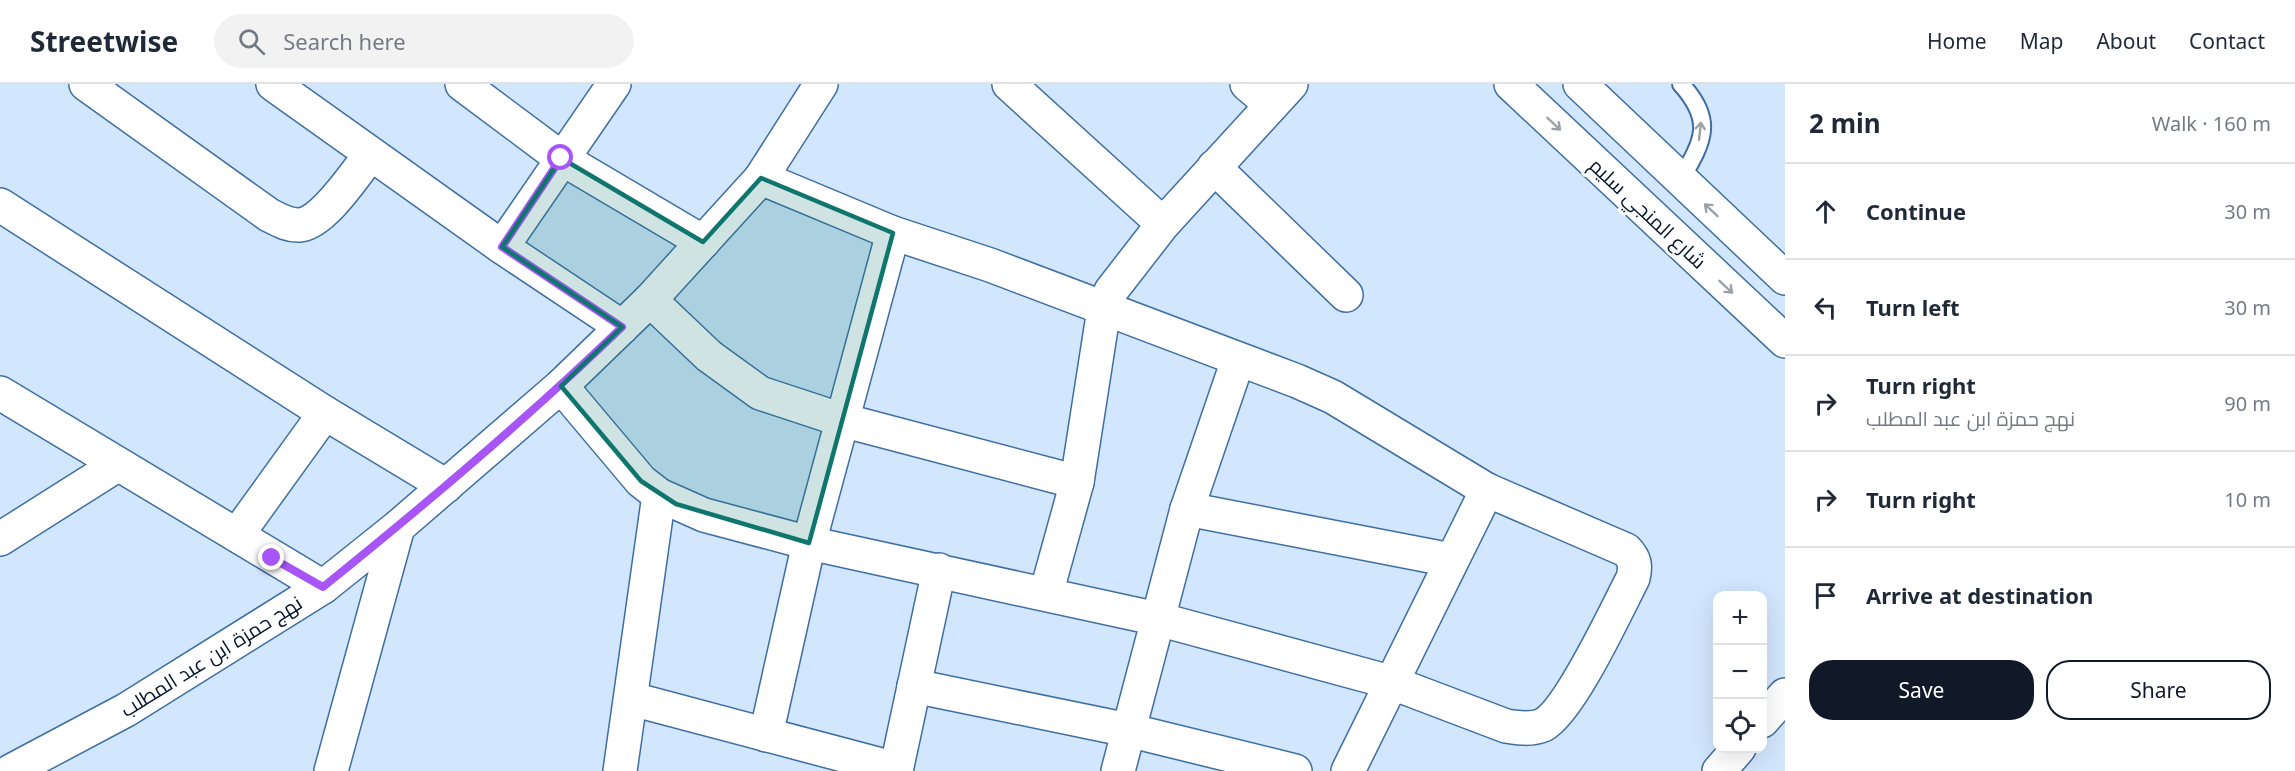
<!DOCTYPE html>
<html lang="en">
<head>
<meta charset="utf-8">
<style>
  body { margin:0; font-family:"Noto Sans",Cairo,sans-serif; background:#f2f2f3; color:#1f2937 }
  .controls { position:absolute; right:18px; bottom:18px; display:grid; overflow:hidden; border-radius:12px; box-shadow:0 6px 24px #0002 }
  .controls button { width:54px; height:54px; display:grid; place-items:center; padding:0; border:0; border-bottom:2px solid #e0e1e3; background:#fff; color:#1f2937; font:30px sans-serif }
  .stop { position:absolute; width:18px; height:18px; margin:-14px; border:4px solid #a855f7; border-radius:50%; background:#fff }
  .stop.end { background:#a855f7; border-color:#fff; box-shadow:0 2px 6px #0008 }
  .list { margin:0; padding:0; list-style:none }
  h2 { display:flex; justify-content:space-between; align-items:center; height:78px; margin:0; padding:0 24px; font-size:26px }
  h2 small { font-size:20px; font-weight:400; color:#747a83 }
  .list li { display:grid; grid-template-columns:39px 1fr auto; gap:18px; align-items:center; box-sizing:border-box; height:96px; padding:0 24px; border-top:2px solid #e0e1e3 }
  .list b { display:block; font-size:22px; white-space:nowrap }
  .list p { margin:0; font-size:20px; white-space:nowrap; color:#747a83 }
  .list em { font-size:20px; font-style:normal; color:#747a83 }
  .actions { display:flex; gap:12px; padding:18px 24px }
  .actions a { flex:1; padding:14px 0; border:2px solid #111827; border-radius:24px; text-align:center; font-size:21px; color:#111827 }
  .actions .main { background:#111827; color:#fff }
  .icon { flex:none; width:33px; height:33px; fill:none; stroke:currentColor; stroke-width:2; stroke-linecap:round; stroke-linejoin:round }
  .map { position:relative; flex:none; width:1785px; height:687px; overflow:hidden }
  header { display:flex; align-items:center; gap:36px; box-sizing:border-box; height:84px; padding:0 30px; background:#fff; border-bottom:2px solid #e0e1e3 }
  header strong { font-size:28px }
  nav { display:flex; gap:33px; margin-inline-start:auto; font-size:21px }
  .search { width:420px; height:54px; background:#f2f2f3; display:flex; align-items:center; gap:15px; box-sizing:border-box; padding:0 21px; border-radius:33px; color:#747a83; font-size:22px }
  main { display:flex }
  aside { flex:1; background:#fff }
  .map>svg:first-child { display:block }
</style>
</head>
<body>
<header>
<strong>Streetwise</strong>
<div class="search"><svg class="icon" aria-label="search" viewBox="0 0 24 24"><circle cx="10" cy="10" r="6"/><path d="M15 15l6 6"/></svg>Search here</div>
<nav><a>Home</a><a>Map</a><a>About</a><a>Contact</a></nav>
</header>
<main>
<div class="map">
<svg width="1785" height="687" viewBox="0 0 1785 687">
  <rect width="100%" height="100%" fill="#d2e6fd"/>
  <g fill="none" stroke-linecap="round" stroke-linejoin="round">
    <defs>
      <path id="lane" d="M1680,97C1703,57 1715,38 1681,0"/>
      <g id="street">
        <path d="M86,0L269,131C279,136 289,142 300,141C324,138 355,90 370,71"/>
        <path d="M273,0L502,163L622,243"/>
        <path d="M462,0L561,74L703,158"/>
        <path d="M1009,0L1163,140"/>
        <path d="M1247,0L1272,21"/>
        <path d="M1214,83L1346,211"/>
        <path d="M0,121L325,329L446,402"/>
        <path d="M502,163L614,0"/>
        <path d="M650,216L709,272L760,309L842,336L1077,398"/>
        <path d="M561,302L641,397L659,411L704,431L809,459L1158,535L1390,598L1506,642C1518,644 1531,646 1543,641C1570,627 1617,525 1633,494C1636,482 1635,475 1626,466L1487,406L1333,313L1297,297L990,181L893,149L761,94"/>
        <path d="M0,309L323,503"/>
        <path d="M1187,425L1451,476"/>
        <path d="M237,451L325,329"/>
        <path d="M0,455L117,381"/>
        <path d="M1046,510L1077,398L1104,225L1111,207L1163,140L1291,0"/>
        <path d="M914,602L1128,646L1295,687"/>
        <path d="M632,615L896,685"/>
        <path d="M1762,637L1785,611"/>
        <path d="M766,651L809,459L893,149"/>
        <path d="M11,687L126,626L323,503L398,443L561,302L650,216L761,94L821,0"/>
        <path d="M331,687L398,443"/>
        <path d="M620,687L659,411"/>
        <path d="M896,687L939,486"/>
        <path d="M1118,687L1187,425L1238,276"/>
        <path d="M1348,687L1487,406"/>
        <path d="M1719,687L1739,664"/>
      </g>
      <g id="secondary">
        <path d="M1511,0L1785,257"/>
        <path d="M1580,0L1785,194"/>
      </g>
    </defs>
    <use href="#lane" stroke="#3f6ea1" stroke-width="20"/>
    <use href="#street" stroke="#3f6ea1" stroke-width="36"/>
    <use href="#secondary" stroke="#3f6ea1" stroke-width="36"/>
    <use href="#lane" stroke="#fff" stroke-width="16"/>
    <use href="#street" stroke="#fff" stroke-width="33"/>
    <use href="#secondary" stroke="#fff" stroke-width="33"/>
  </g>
  <defs><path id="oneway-shaft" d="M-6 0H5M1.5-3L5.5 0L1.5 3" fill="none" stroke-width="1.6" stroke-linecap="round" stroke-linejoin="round" transform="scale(1.5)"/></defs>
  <g stroke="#9aa1a9">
    <use href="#oneway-shaft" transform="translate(1554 40) rotate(43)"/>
    <use href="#oneway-shaft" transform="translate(1700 47) rotate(-84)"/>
    <use href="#oneway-shaft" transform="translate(1711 126) rotate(-137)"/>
    <use href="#oneway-shaft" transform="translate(1726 203) rotate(43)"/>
  </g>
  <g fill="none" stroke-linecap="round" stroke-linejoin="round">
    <path stroke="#a855f7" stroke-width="8" d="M272,474L323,503C426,420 527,335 622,243L502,163L561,74"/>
  </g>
  <path fill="#0f766e" fill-opacity="0.2" stroke="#0f766e" stroke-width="4.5" stroke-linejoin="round" d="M561,74L703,158L761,94L893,149L809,459L676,420L641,397L561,302L622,243L502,163Z"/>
  <g text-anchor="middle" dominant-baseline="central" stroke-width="6" stroke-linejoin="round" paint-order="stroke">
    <g font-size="20" fill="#021327" stroke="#fff">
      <text transform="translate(1648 129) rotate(43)">شارع المنجي سليم</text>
      <text transform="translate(211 572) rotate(-32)">نهج حمزة ابن عبد المطلب</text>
    </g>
  </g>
</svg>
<div class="controls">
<button>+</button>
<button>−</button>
<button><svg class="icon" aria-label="locate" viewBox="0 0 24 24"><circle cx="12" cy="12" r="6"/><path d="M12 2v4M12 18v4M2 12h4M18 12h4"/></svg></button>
</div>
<div class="stop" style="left:561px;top:74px"></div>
<div class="stop end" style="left:272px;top:474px"></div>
</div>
<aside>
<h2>2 min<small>Walk · 160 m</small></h2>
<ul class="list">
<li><svg class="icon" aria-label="ahead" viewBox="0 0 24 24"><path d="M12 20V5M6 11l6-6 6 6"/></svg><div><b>Continue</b></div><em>30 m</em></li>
<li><svg class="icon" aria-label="left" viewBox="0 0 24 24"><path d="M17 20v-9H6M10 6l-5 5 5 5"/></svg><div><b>Turn left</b></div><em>30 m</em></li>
<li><svg class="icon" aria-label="right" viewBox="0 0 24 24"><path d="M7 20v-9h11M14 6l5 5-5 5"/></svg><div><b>Turn right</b><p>نهج حمزة ابن عبد المطلب</p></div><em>90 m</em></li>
<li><svg class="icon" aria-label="right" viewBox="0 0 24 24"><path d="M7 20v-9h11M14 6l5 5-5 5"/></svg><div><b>Turn right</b></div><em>10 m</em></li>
<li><svg class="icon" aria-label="arrive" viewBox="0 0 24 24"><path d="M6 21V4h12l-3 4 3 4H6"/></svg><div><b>Arrive at destination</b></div></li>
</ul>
<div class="actions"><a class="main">Save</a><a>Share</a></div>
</aside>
</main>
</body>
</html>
